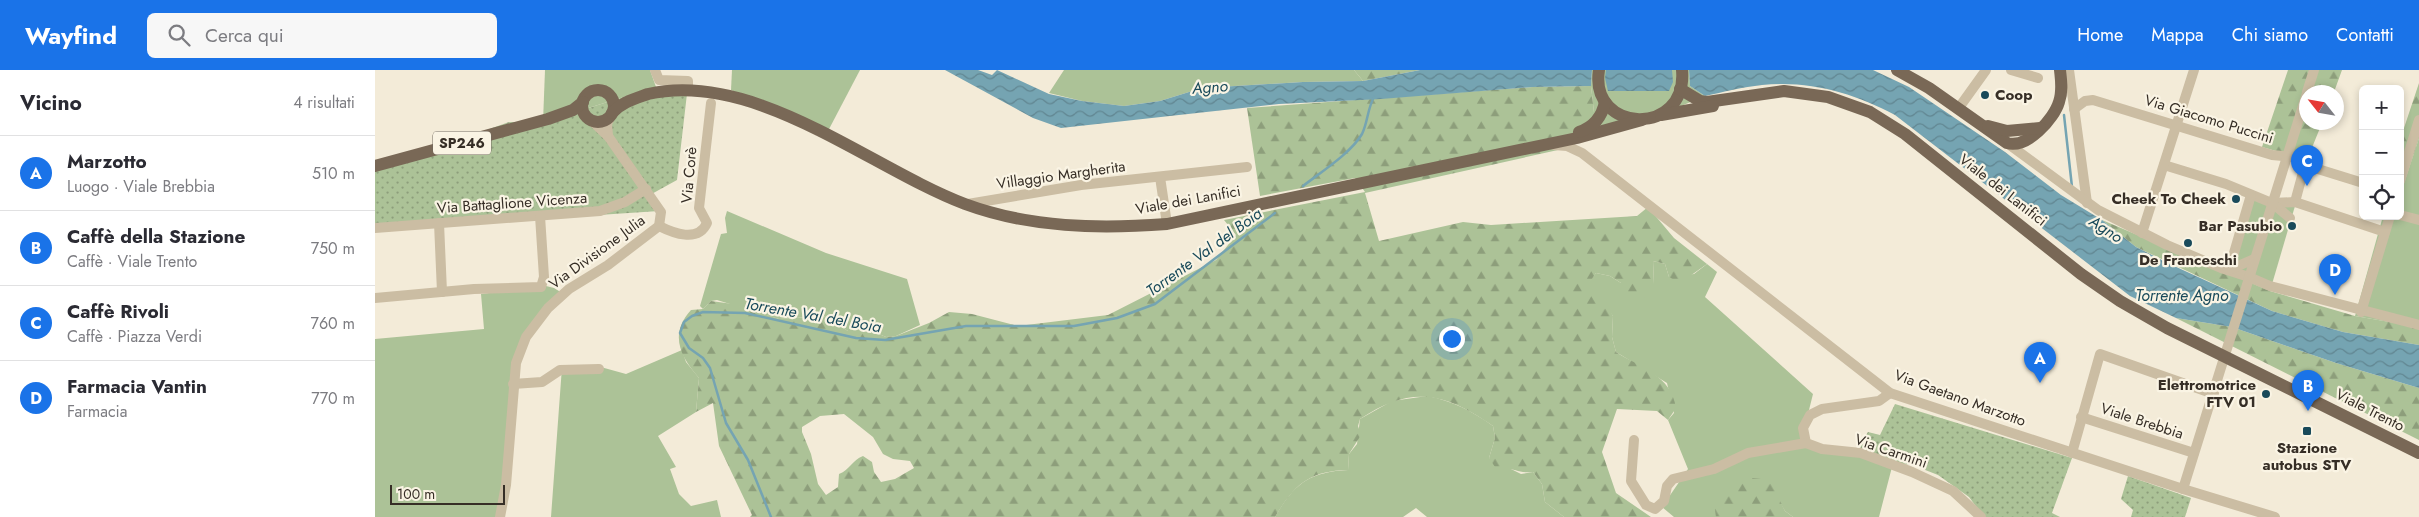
<!DOCTYPE html>
<html lang="it">
<head>
<meta charset="utf-8">
<style>
  body { margin:0; font-family:Jost,sans-serif; background:#f7f7f7; color:#2b2b33 }
  .controls { position:absolute; right:15px; top:15px; display:grid; overflow:hidden; border-radius:8px; box-shadow:0 2px 8px #0003 }
  .controls button { width:45px; height:45px; display:grid; place-items:center; padding:0; border:0; border-bottom:1px solid #e1e1e2; background:#fff; color:#2b2b33; font:25px sans-serif }
  .compass { position:absolute; left:1924px; top:15px; width:45px; height:45px; border-radius:50%; background:#fff; box-shadow:0 2px 8px #0003; rotate:301deg }
  .scale { position:absolute; left:15px; bottom:12px; width:115px; box-sizing:border-box; padding-left:5px; border:2px solid #362e26; border-top:0; font-size:14px; line-height:18px; white-space:nowrap; color:#362e26; -webkit-text-stroke:4px #faf4e4; paint-order:stroke }
  .you { position:absolute; left:1076px; top:268px; width:18px; height:18px; margin:-12px; border:4px solid #fff; border-radius:50%; background:#1a73e8; box-shadow:0 0 0 8px #1a73e833 }
  .badge { display:grid; place-items:center; width:32px; height:32px; border-radius:50%; background:#1a73e8; color:#fff; font-size:16px; font-weight:700 }
  .pin { position:absolute; translate:-50% -41px; filter:drop-shadow(0 1px 2px #0008) }
  .pin::after { content:''; position:absolute; top:26px; width:18px; height:15px; background:inherit; clip-path:polygon(0 0,100% 0,50% 100%) }
  .list { margin:0; padding:0; list-style:none }
  h2 { display:flex; justify-content:space-between; align-items:center; height:65px; margin:0; padding:0 20px; font-size:21px }
  h2 small { font-size:16px; font-weight:400; color:#7c7c81 }
  .list li { display:grid; grid-template-columns:32px 1fr auto; gap:15px; align-items:center; box-sizing:border-box; height:75px; padding:0 20px; border-top:1px solid #e1e1e2 }
  .list b { display:block; font-size:19px; white-space:nowrap }
  .list p { margin:0; font-size:16px; white-space:nowrap; color:#7c7c81 }
  .list em { font-size:16px; font-style:normal; color:#7c7c81 }
  .icon { flex:none; width:28px; height:28px; fill:none; stroke:currentColor; stroke-width:2; stroke-linecap:round; stroke-linejoin:round }
  .map { position:relative; flex:none; width:2044px; height:447px; overflow:hidden }
  header { display:flex; align-items:center; gap:30px; box-sizing:border-box; height:70px; padding:0 25px; background:#1a73e8; color:#fff }
  header strong { font-size:24px }
  nav { display:flex; gap:28px; margin-inline-start:auto; font-size:18px }
  .search { width:350px; height:45px; background:#f7f7f7; display:flex; align-items:center; gap:12px; box-sizing:border-box; padding:0 18px; border-radius:8px; color:#7c7c81; font-size:19px }
  main { display:flex }
  aside { flex:1; background:#fff }
  .map>svg:first-child { display:block }
</style>
</head>
<body>
<header>
<strong>Wayfind</strong>
<div class="search"><svg class="icon" aria-label="search" viewBox="0 0 24 24"><circle cx="10" cy="10" r="6"/><path d="M15 15l6 6"/></svg>Cerca qui</div>
<nav><a>Home</a><a>Mappa</a><a>Chi siamo</a><a>Contatti</a></nav>
</header>
<main>
<aside>
<h2>Vicino<small>4 risultati</small></h2>
<ul class="list">
<li><span class="badge">A</span><div><b>Marzotto</b><p>Luogo · Viale Brebbia</p></div><em>510 m</em></li>
<li><span class="badge">B</span><div><b>Caffè della Stazione</b><p>Caffè · Viale Trento</p></div><em>750 m</em></li>
<li><span class="badge">C</span><div><b>Caffè Rivoli</b><p>Caffè · Piazza Verdi</p></div><em>760 m</em></li>
<li><span class="badge">D</span><div><b>Farmacia Vantin</b><p>Farmacia</p></div><em>770 m</em></li>
</ul>
</aside>
<div class="map">
<svg width="2044" height="447" viewBox="0 0 2044 447">
  <defs>
    <pattern id="forest-firs" width="22" height="20" patternUnits="userSpaceOnUse" patternTransform="scale(1.25)"><rect width="22" height="20" fill="#acc297"/><path d="M5 1l3.5 6h-7zM16 11l3.5 6h-7z" fill="#8d9e7b"/></pattern>
    <pattern id="park-dots" width="8" height="8" patternUnits="userSpaceOnUse" patternTransform="scale(1.25)"><rect width="8" height="8" fill="#acc297"/><path d="M2 2h.1M6 6h.1" fill="none" stroke="#8d9e7b" stroke-width="1.8" stroke-linecap="round"/></pattern>
    <pattern id="water-waves" width="16" height="10" patternUnits="userSpaceOnUse" patternTransform="scale(1.25)"><rect width="16" height="10" fill="#75a4b2"/><path d="M0 5q4-4 8 0t8 0" fill="none" stroke="#618691"/></pattern>
  </defs>
  <rect width="100%" height="100%" fill="#f3ebd8"/>
  <g fill="#acc297">
    <path d="M170,0H275L281,17L168,52Z"/>
    <path d="M357,0H485L453,61L356,20Z"/>
    <path d="M689,0H979L988,11L928,12L827,18L785,31L749,36L707,31L674,23Z"/>
    <path d="M1217,0H1314L1315,16L1330,26L1282,46L1221,60L1216,16Z"/>
    <path d="M2044,68V257L1980,246L2008,146H2025V125Z"/>
    <path d="M1874,122L1920,136L1895,221L1852,203Z"/>
    <path d="M352,141L451,183L532,209L545,255L521,266L511,267L497,261H473L449,246L404,249L342,230L336,231L328,239L325,236L346,164L352,163L350,148Z"/>
    <path d="M1278,191L1290,194L1294,207L1319,204L1332,194L1342,202L1330,227L1438,324L1426,372L1485,382L1517,397L1504,447H1418L1410,441L1402,427L1341,444V447H1299L1287,437L1313,399L1293,350L1299,343L1292,313L1241,282L1237,267L1238,246L1213,213L1221,203L1235,206L1246,213L1279,214Z"/>
    <path d="M171,216L179,218L187,223L147,272L124,447H0V269L109,259L106,224Z"/>
    <path d="M307,280L311,292L324,308L321,342L283,366L301,397L295,399L304,424L316,436L342,430L346,447H176L187,297L222,296L251,304Z"/>
    <path d="M1052,326C1078,331 1097,341 1118,356L1120,368L1114,388L1146,404L1158,402L1167,414L1170,432L1189,447H1052L1041,438L1028,447H900C919,414 934,402 973,400L974,384L982,374L985,349L1017,331Z"/>
  </g>
  <g fill="url(#forest-firs)" fill-rule="evenodd">
    <path d="M979,0H1045L988,11Z"/>
    <path d="M1913,0H1967L1959,22H1932V52L1947,53L1932,90L1887,77Z"/>
    <path d="M2044,13V68L2025,125V70Z"/>
    <path d="M1216,16L1221,60L1192,78L990,123L1004,171L1088,152L1116,155L1262,146L1273,137L1299,168L1332,194L1305,213L1294,207L1290,194L1278,191L1279,214L1262,238L1247,230L1246,213L1235,206L1221,203L1214,213L1229,229L1238,246L1237,267L1241,282C1266,298 1296,305 1301,338L1293,350L1282,341L1242,339L1227,382L1241,423L1276,447H1189L1170,432L1167,414L1158,402C1141,404 1139,396 1122,400L1114,388L1120,368L1118,356C1069,322 1036,315 985,349L983,356L986,365L974,384L973,400C934,401 920,414 900,447H375L377,445L344,376L338,333L321,342L324,308C305,286 294,264 316,240L328,239L336,231L358,234L404,249L449,246L473,261H497L511,267L521,266L554,253L574,242L597,244L643,256L733,245L841,190L861,165L849,150L990,122L980,108L885,126L872,38L1158,17ZM469,344L498,367L508,384L518,389L535,391L539,398L520,409L506,412L499,402L497,392L488,386C477,390 475,400 464,404L463,417L451,425L443,414L436,384L427,362V357L445,346Z"/>
    <path d="M1727,150L1895,221L1980,246L2044,257V275L1968,262L1897,241L1761,177Z"/>
    <path d="M1801,248L1857,257L1961,293L2044,318V370Z"/>
    <path d="M1378,408L1395,410L1410,441L1418,447H1341L1339,433C1351,420 1361,411 1378,408Z"/>
  </g>
  <g fill="url(#park-dots)">
    <path d="M313,15L302,110L273,126L284,141L0,160V94L67,76L134,52H168L281,17Z"/>
    <path d="M1520,334L1697,388L1677,443L1685,447H1609L1594,427L1563,405L1535,394L1521,396L1485,382L1486,373L1493,362L1505,365Z"/>
    <path d="M1753,406L1816,428L1810,447H1756L1758,440L1746,429Z"/>
  </g>
  <g fill="url(#water-waves)">
    <path d="M570,0H603L617,5L622,0L674,24L707,31L749,36L785,31L827,18L928,12L988,11L1045,0H1217L1216,16L1158,17L1006,29L904,34L686,58L658,48Z"/>
    <path d="M1231,0H1297L1298,12L1294,21H1233L1230,8Z"/>
    <path d="M1314,0H1498L1534,17L1630,82L1686,125L1727,150L1761,177L1797,195L1897,241L1968,262L2044,275V318L1961,293L1857,257L1801,248L1755,226L1520,45C1479,23 1434,10 1387,15C1368,17 1348,22 1330,26L1315,16Z"/>
  </g>
  <g fill="none" stroke-linecap="round" stroke-linejoin="round">
    <g stroke="#75a4b2" stroke-width="2.5">
      <path d="M1689,45L1697,117"/>
      <path d="M928,116C946,102 976,83 987,64C993,52 992,40 999,27"/>
      <path d="M396,447L373,390L351,353L335,298L328,288L314,278L305,263L309,252L317,246L328,242L370,243L481,268L510,270L591,256H699L742,248L780,234L900,143"/>
    </g>
    <g stroke="#cbbda3" stroke-width="10">
      <path d="M280,0L284,10L313,11V17"/>
      <path d="M1636,0L1663,8"/>
      <path d="M1694,0L1712,133"/>
      <path d="M1932,22L1939,0"/>
      <path d="M1583,39L1611,0"/>
      <path d="M1699,39L1710,31L1718,30L1897,85L1927,88L1930,95L1988,113"/>
      <path d="M233,66L232,54L236,45"/>
      <path d="M1632,73L1723,140L1792,175L1846,198L1874,207L1895,216L2044,255"/>
      <path d="M1179,75L1192,76L1207,83L1515,323L1808,419L1900,447"/>
      <path d="M1789,95L1851,114L1897,133L1920,132L2010,162"/>
      <path d="M785,107L792,154"/>
      <path d="M2025,111L2044,50"/>
      <path d="M1920,132L1930,95"/>
      <path d="M1897,133L1915,148"/>
      <path d="M593,134L706,115L872,97"/>
      <path d="M2025,145L2044,150"/>
      <path d="M64,153L67,222"/>
      <path d="M284,156C298,163 323,173 332,153L324,138L336,33"/>
      <path d="M0,158L225,141L250,132L271,119"/>
      <path d="M1767,163L1819,0"/>
      <path d="M1854,200L1876,125"/>
      <path d="M1854,200L1879,189"/>
      <path d="M0,228L99,219L166,217L169,207L165,146"/>
      <path d="M1986,242L2015,146"/>
      <path d="M138,314L167,312L185,300L224,299"/>
      <path d="M1515,323L1504,331L1447,339L1435,345L1428,358L1431,373L1447,379L1486,383L1537,402L1578,421L1606,447"/>
      <path d="M1706,347L1819,383"/>
      <path d="M1259,370L1256,411L1271,435L1280,439L1289,431L1292,416L1298,409L1339,399L1373,383L1431,373"/>
      <path d="M1697,383L1725,284L1839,324"/>
      <path d="M1808,419L1932,23"/>
      <path d="M125,447L131,415L141,293L151,267L173,238L194,219L233,195L284,156L286,142L233,66L216,50"/>
    </g>
    <g stroke="#796856" stroke-width="12">
      <path d="M1224,0C1214,64 1313,67 1307,0"/>
      <path d="M1522,0L1554,18L1632,73C1652,79 1679,49 1684,32C1688,21 1686,10 1685,0"/>
      <path d="M1305,19L1325,31L1332,32L1409,21L1453,27L1495,42L1530,64L1706,204L1745,231L1792,258L2044,383"/>
      <circle cx="223" cy="36" r="16"/>
      <path d="M237,43C247,32 259,29 273,24C381,0 495,98 590,134C655,158 724,159 792,154L1202,68L1267,50"/>
      <path d="M1286,45L1338,36"/>
      <path d="M1613,56L1632,61L1665,58"/>
      <path d="M1204,62C1219,57 1227,47 1230,32"/>
      <path d="M0,96L173,49L198,40L208,32"/>
    </g>
  </g>
  <g fill="#194a5a" stroke="#faf4e4" stroke-width="2">
    <circle cx="1610" cy="25" r="5"/>
    <circle cx="1861" cy="129" r="5"/>
    <circle cx="1917" cy="156" r="5"/>
    <circle cx="1813" cy="173" r="5"/>
    <circle cx="1891" cy="324" r="5"/>
    <rect x="1927" y="356" width="10" height="10" rx="2.5"/>
  </g>
  <g text-anchor="middle" dominant-baseline="central" stroke-width="4.5" stroke-linejoin="round" paint-order="stroke">
    <rect fill="#faf4e4" stroke="#71695f" stroke-width="1" x="58" y="61.5" width="58" height="23" rx="4"/>
    <g font-size="14" font-weight="bold" fill="#362e26">
      <text x="87" y="73">SP246</text>
    </g>
    <g font-size="15" font-weight="bold" fill="#362e26" stroke="#faf4e4" text-anchor="end">
      <text x="1620" y="25" text-anchor="start">Coop</text>
      <text x="1851" y="129">Cheek To Cheek</text>
      <text x="1907" y="156">Bar Pasubio</text>
      <text x="1813" y="190" text-anchor="middle">De Franceschi</text>
      <text x="1881" y="315">Elettromotrice<tspan x="1881" dy="17">FTV 01</tspan></text>
      <text x="1932" y="378" text-anchor="middle">Stazione<tspan x="1932" dy="17">autobus STV</tspan></text>
    </g>
    <g font-size="15" fill="#362e26" stroke="#faf4e4">
      <text transform="translate(1834 49) rotate(17)">Via Giacomo Puccini</text>
      <text transform="translate(314 105) rotate(-85)">Via Corè</text>
      <text transform="translate(686 105) rotate(-8)">Villaggio Margherita</text>
      <text transform="translate(1628 120) rotate(38)">Viale dei Lanifici</text>
      <text transform="translate(813 130) rotate(-10)">Viale dei Lanifici</text>
      <text transform="translate(137 133) rotate(-4)">Via Battaglione Vicenza</text>
      <text transform="translate(222 182) rotate(-36)">Via Divisione Julia</text>
      <text transform="translate(1585 328) rotate(20)">Via Gaetano Marzotto</text>
      <text transform="translate(1995 340) rotate(27)">Viale Trento</text>
      <text transform="translate(1767 351) rotate(18)">Viale Brebbia</text>
      <text transform="translate(1516 381) rotate(19)">Via Carmini</text>
    </g>
    <g font-size="16" font-style="italic" fill="#194a5a" stroke="#faf4e4">
      <text transform="translate(835 17) rotate(-4)">Agno</text>
      <text transform="translate(1731 159) rotate(33)">Agno</text>
      <text transform="translate(829 182) rotate(-36)">Torrente Val del Boia</text>
      <text x="1807" y="225">Torrente Agno</text>
      <text transform="translate(438 245) rotate(10)">Torrente Val del Boia</text>
    </g>
  </g>
</svg>
<div class="controls">
<button>+</button>
<button>−</button>
<button><svg class="icon" aria-label="locate" viewBox="0 0 24 24"><circle cx="12" cy="12" r="6"/><path d="M12 2v4M12 18v4M2 12h4M18 12h4"/></svg></button>
</div>
<svg class="compass" viewBox="-18 -18 36 36"><path d="M0-13l5 13h-10z" fill="#e53935"/><path d="M0 13l5-13h-10z" fill="#7c7c81"/></svg>
<div class="scale">100 m</div>
<div class="you"></div>
<div class="pin badge" style="left:1665px;top:313px">A</div>
<div class="pin badge" style="left:1933px;top:341px">B</div>
<div class="pin badge" style="left:1932px;top:116px">C</div>
<div class="pin badge" style="left:1960px;top:225px">D</div>
</div>
</main>
</body>
</html>
